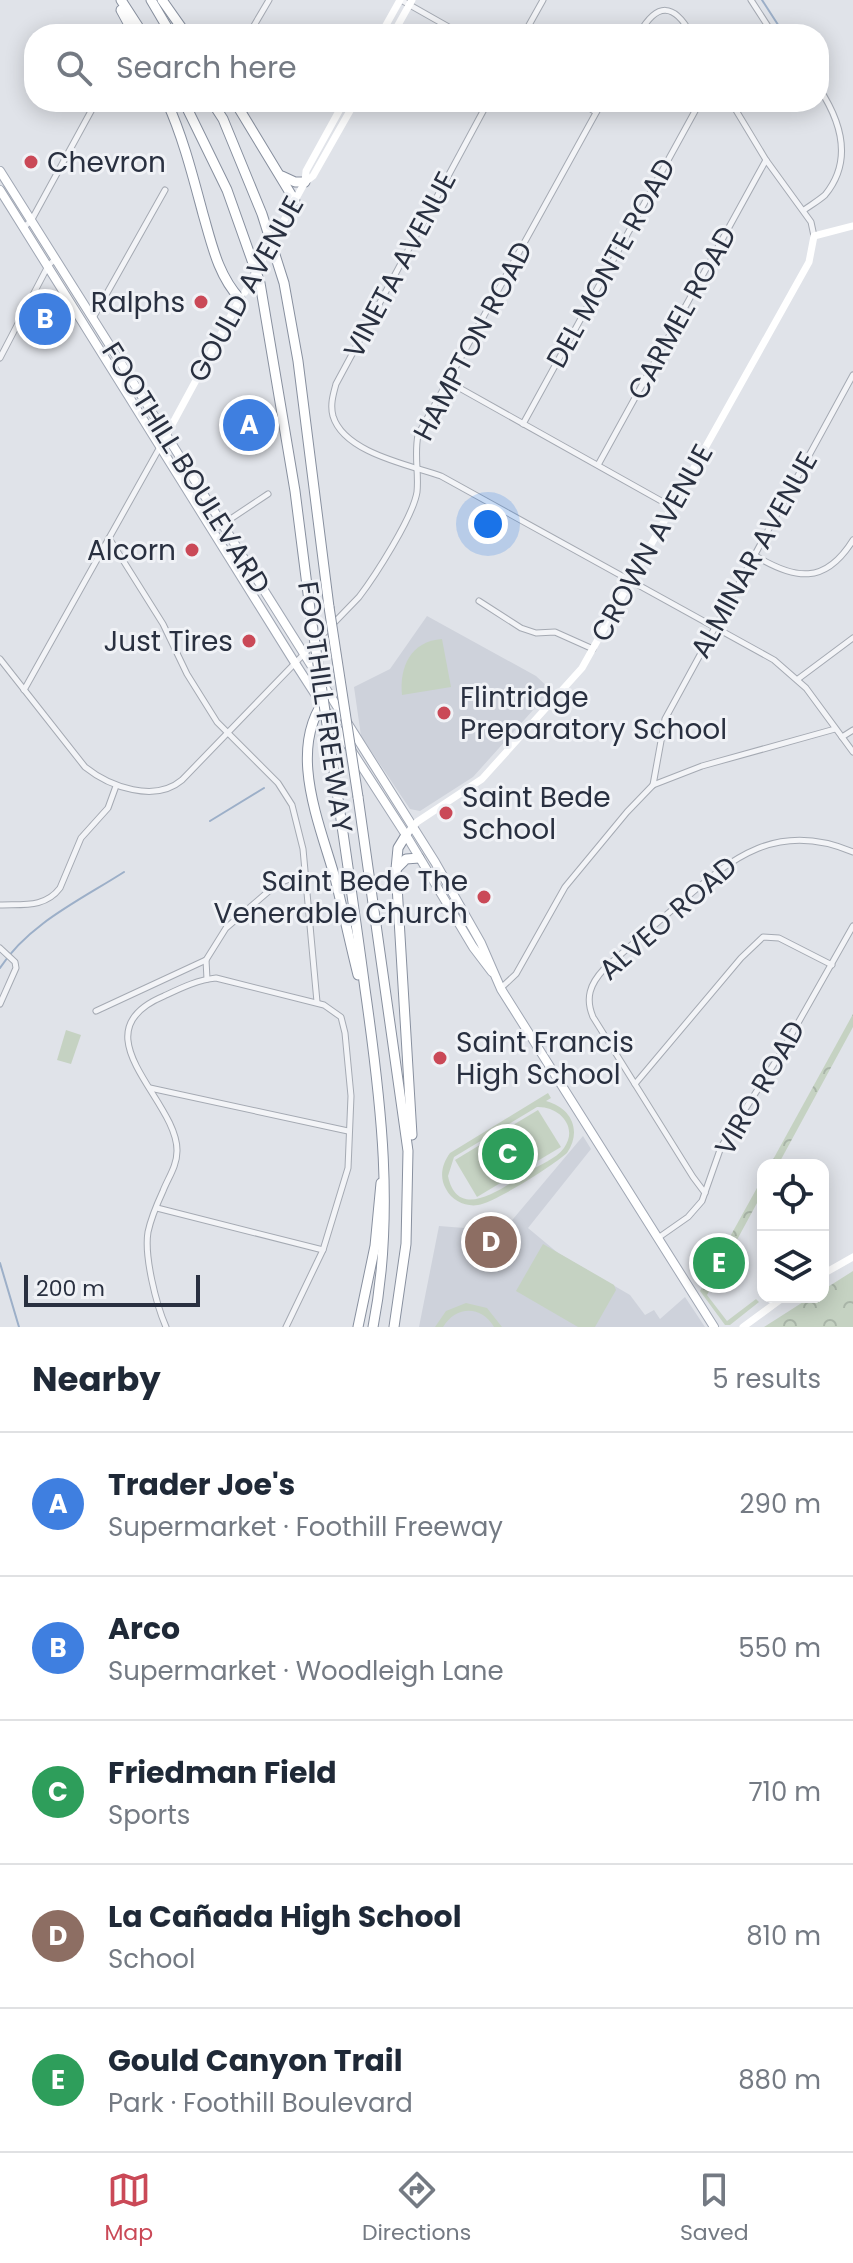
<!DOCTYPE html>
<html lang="en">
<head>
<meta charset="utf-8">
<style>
  body { margin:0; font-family:Poppins,sans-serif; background:#f2f2f3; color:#1f2937 }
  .controls { position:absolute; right:24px; bottom:24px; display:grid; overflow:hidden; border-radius:16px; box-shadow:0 4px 20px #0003 }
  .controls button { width:72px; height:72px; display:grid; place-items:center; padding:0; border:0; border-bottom:2px solid #e0e1e3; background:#fff; color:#1f2937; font:40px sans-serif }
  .scale { position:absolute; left:24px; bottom:20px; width:176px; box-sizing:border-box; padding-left:8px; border:4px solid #293040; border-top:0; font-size:22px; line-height:28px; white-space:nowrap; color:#293040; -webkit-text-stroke:6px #f0f2f6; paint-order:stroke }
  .you { position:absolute; left:488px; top:524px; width:28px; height:28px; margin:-20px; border:6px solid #fff; border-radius:50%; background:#1a73e8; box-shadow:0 0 0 12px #1a73e833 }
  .badge { display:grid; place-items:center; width:52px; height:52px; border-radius:50%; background:#ca4957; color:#fff; font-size:26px; font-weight:700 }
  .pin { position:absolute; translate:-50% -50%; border:4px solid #fff; box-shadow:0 2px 8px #0006 }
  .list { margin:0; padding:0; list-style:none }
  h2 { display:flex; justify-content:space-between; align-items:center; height:104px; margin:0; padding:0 32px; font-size:34px }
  h2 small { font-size:26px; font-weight:400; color:#747a83 }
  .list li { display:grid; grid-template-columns:52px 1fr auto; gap:24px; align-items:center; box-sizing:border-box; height:144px; padding:0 32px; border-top:2px solid #e0e1e3 }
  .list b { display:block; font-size:30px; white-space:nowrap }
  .list p { margin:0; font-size:26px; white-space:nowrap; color:#747a83 }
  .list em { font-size:26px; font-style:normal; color:#747a83 }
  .icon { flex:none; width:44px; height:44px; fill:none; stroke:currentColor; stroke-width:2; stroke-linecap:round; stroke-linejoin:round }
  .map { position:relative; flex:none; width:853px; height:1327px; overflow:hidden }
  .search { position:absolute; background:#fff; box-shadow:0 4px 20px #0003; left:24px; right:24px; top:24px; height:88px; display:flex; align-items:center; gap:20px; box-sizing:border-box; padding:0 28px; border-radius:32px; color:#747a83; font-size:30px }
  .sheet { height:824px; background:#fff }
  nav { display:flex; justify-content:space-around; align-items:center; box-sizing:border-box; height:112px; border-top:2px solid #e0e1e3; background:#fff; font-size:22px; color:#747a83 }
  nav a { display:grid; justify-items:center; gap:4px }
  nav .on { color:#ca4957 }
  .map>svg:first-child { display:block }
</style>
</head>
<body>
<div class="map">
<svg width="853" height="1327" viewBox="0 0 853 1327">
  <defs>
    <pattern id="forest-crowns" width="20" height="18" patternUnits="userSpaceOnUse" patternTransform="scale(2)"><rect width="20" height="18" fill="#c5d2c2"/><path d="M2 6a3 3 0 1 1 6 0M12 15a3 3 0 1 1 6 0" fill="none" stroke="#a9b5a8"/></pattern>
  </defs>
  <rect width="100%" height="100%" fill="#e0e3e9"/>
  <g fill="#ced2db">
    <path d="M427,616L536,676L551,690L473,777L420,811L410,809L361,736L354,687L390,669Z"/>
    <path d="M583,1136L591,1149L528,1228L558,1253L630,1295L645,1315L654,1310L660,1319L685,1297L705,1327H419L439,1226L503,1231Z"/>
  </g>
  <g fill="url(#forest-crowns)">
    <path d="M853,1014V1027L778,1165H770Z"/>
    <path d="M763,1177V1192L707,1295L727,1321L756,1299L759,1302L730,1325H725L700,1291Z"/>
    <path d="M853,1271V1327H764L811,1297H823V1290Z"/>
  </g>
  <g fill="#c5d2c2" fill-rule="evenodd">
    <path d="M442,639L451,687L402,695C399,667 411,641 442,639Z"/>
    <path d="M66,1030L81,1035L71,1064L57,1060Z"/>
    <path d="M548,1093L551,1098L546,1101C572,1108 582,1131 567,1153C554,1165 494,1203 478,1205C466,1207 452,1201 446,1189C439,1177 442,1164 450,1153ZM537,1107C559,1106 579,1127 564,1148C556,1159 539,1165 528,1172C505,1186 458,1224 448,1176L454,1157Z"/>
    <path d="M538,1110L561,1147L477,1197L455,1160Z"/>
    <path d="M543,1244L614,1285L616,1290L595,1327H578L516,1291Z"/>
    <path d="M466,1303L487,1308L502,1327H494C481,1305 456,1306 443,1327H435L446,1311Z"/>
  </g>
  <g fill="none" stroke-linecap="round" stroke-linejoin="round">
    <g stroke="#9cafc8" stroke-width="2">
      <path d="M762,0L784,34"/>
      <path d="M210,821L264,788"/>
      <path d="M0,968C28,924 82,899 124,872"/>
      <path d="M0,1263L19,1327"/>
    </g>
    <defs>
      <g id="street">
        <path d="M401,0L461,34"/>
        <path d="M751,0L773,34"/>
        <path d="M249,34L269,0"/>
        <path d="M524,34L543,0"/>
        <path d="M639,34C657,2 674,3 691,34"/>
        <path d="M488,102L336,384C333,395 330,405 333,416C344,453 410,465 441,476L774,660L806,688L853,752"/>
        <path d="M579,102L596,112"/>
        <path d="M731,102L766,160L811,222L814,236"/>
        <path d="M804,210C811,205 818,201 825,195C853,161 842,123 819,88"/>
        <path d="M24,227L31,221L96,102"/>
        <path d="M93,318L165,190"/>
        <path d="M0,358L48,266L55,259"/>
        <path d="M447,381L672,507"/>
        <path d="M523,424L700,102"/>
        <path d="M598,465L766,160"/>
        <path d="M214,530L268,494"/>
        <path d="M109,538L163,624L187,674L217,722L278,783L292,805L303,849L317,1002"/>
        <path d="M754,555C795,580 825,585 853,540"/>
        <path d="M479,601L521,628L536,633L555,632L593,649"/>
        <path d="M0,659L85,767C110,787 155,803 182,780L359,597C375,576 413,517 417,492C419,473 414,455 418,435L602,102"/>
        <path d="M798,679L853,638"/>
        <path d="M24,690L160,447"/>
        <path d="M842,737L853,730"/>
        <path d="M653,785L665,719L853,375"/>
        <path d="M0,905C23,904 45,908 60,888L81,838L108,808L116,786"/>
        <path d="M0,948L15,962L16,968L0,1004"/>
        <path d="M206,960L207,979"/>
        <path d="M501,988L516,974L565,887L627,812L653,785L702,766L835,729"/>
        <path d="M96,1011L206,960L226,928L277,884L292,878L305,879"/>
        <path d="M635,1084L741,958L763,937L779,938L832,965"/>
        <path d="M150,1088L348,1131"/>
        <path d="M705,1193L693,1177L593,1017C585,998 590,984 604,969C628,948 653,926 678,905C732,857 778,820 853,852"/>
        <path d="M157,1208L323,1250"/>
        <path d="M658,1238L688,1217L702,1201L721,1147L781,1053L853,926"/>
        <path d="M166,1327C156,1304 144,1256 148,1232C151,1218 157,1204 163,1191C168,1178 177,1166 177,1151C178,1100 75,1033 164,996C181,988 197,980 216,978L324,1005L341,1017L345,1033L351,1096L348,1168L323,1250L286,1327"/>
      </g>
      <g id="primary">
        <path d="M0,171L435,862L481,943L501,989L714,1327"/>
        <path d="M0,190L295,663L406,835L473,947L492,972"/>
      </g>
      <g id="highway">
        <path d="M121,0L143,34"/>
        <path d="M151,0L171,34"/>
        <path d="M162,0L186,34"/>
        <path d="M121,10L134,34"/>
        <path d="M167,102C183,137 193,177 203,214C212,245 218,275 240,299"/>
        <path d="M184,102L227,190L260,283L295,491L311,617"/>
        <path d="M212,102L223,119L262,214L284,283L298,361L329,607"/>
        <path d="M235,102L295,201"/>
        <path d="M282,176L295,182H305"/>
        <path d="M329,694C285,746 319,821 335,878C343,910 350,943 358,975"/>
        <path d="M336,785C346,853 356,921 365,989C381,1101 395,1215 373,1327"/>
        <path d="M358,797L408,1151L406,1244L394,1327"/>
        <path d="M406,835L398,848L396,869L412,1135"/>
        <path d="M396,869L406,859L419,858"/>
        <path d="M358,1327L375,1246L381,1183"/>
      </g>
    </defs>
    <use href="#street" stroke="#a5aab3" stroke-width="7"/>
    <use href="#primary" stroke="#a0a7b4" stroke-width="10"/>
    <use href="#highway" stroke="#88909f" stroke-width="11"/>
    <use href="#street" stroke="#f3f4f7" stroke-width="5"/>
    <g stroke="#fff" stroke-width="7">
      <path d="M381,34L400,0"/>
      <path d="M393,34L412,0"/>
      <path d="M305,182L306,171L344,102"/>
      <path d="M282,224L305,182L313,176L355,102"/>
      <path d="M161,445L241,297"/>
      <path d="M406,835L417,822L482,779L582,668L809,262L814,236L853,226"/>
      <path d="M823,1274L853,1257"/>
      <path d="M743,1327L784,1297"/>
    </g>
    <use href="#primary" stroke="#fff" stroke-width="8"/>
    <use href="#highway" stroke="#fff" stroke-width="9"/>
    <defs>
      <g id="highway-bridge">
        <path d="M329,607L358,797"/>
        <path d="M311,617L336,785"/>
      </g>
    </defs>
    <use href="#highway-bridge" stroke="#88909f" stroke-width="11" stroke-linecap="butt"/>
    <path stroke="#fff" stroke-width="7" d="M245,292L282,224"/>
    <use href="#highway-bridge" stroke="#fff" stroke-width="9"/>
  </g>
  <g fill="#ca4957" stroke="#f0f2f6" stroke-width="3">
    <circle cx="31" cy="162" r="8"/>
    <circle cx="201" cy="302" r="8"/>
    <circle cx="192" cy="550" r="8"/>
    <circle cx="249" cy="641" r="8"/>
    <circle cx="444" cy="713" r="8"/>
    <circle cx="446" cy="813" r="8"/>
    <circle cx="484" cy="897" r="8"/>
    <circle cx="440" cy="1058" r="8"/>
  </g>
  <g text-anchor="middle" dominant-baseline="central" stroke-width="6" stroke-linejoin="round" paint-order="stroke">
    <g font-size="28" fill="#293040" stroke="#f0f2f6" text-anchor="start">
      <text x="47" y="162">Chevron</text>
      <text x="185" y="302" text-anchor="end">Ralphs</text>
      <text x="176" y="550" text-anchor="end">Alcorn</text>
      <text x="233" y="641" text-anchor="end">Just Tires</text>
      <text x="460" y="697">Flintridge<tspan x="460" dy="32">Preparatory School</tspan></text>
      <text x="462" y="797">Saint Bede<tspan x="462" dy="32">School</tspan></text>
      <text x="468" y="881" text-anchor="end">Saint Bede The<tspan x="468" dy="32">Venerable Church</tspan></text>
      <text x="456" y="1042">Saint Francis<tspan x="456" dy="32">High School</tspan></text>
    </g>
    <g font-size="28" fill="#293040" stroke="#f0f2f6">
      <text transform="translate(611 263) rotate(-61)">DEL MONTE ROAD</text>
      <text transform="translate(400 265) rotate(-62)">VINETA AVENUE</text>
      <text transform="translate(246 289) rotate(-61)">GOULD AVENUE</text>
      <text transform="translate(682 313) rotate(-61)">CARMEL ROAD</text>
      <text transform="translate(473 341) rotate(-62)">HAMPTON ROAD</text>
      <text transform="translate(186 468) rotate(58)">FOOTHILL BOULEVARD</text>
      <text transform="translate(652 543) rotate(-61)">CROWN AVENUE</text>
      <text transform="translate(754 555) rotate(-61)">ALMINAR AVENUE</text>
      <text transform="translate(325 707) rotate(82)">FOOTHILL FREEWAY</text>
      <text transform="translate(668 918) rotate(-41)">ALVEO ROAD</text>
      <text transform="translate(760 1088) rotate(-60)">VIRO ROAD</text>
    </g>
  </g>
</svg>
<div class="controls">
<button><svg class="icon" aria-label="locate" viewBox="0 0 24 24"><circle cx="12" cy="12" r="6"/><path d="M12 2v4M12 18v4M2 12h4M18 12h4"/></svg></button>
<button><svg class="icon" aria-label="layers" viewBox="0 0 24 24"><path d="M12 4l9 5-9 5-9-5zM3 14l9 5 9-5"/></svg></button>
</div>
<div class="scale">200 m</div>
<div class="you"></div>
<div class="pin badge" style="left:249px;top:425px;background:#3f7fe0">A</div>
<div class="pin badge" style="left:45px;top:319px;background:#3f7fe0">B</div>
<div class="pin badge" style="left:508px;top:1154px;background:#2e9e5b">C</div>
<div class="pin badge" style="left:491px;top:1242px;background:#8d6e63">D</div>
<div class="pin badge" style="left:719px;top:1263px;background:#2e9e5b">E</div>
<div class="search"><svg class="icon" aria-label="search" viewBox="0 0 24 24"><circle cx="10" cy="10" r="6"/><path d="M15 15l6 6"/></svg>Search here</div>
</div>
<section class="sheet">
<h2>Nearby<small>5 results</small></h2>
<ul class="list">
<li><span class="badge" style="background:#3f7fe0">A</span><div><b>Trader Joe's</b><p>Supermarket · Foothill Freeway</p></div><em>290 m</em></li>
<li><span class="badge" style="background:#3f7fe0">B</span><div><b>Arco</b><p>Supermarket · Woodleigh Lane</p></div><em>550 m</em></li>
<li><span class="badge" style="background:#2e9e5b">C</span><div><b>Friedman Field</b><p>Sports</p></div><em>710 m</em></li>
<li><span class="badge" style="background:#8d6e63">D</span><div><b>La Cañada High School</b><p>School</p></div><em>810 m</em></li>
<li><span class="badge" style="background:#2e9e5b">E</span><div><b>Gould Canyon Trail</b><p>Park · Foothill Boulevard</p></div><em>880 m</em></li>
</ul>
</section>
<nav>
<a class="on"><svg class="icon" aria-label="map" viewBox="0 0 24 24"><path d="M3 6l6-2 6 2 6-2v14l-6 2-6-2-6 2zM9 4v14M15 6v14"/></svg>Map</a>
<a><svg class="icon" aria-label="directions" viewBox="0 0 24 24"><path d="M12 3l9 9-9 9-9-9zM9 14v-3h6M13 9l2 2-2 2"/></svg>Directions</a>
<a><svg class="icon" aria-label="saved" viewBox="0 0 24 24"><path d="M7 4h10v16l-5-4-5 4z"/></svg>Saved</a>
</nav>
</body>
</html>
